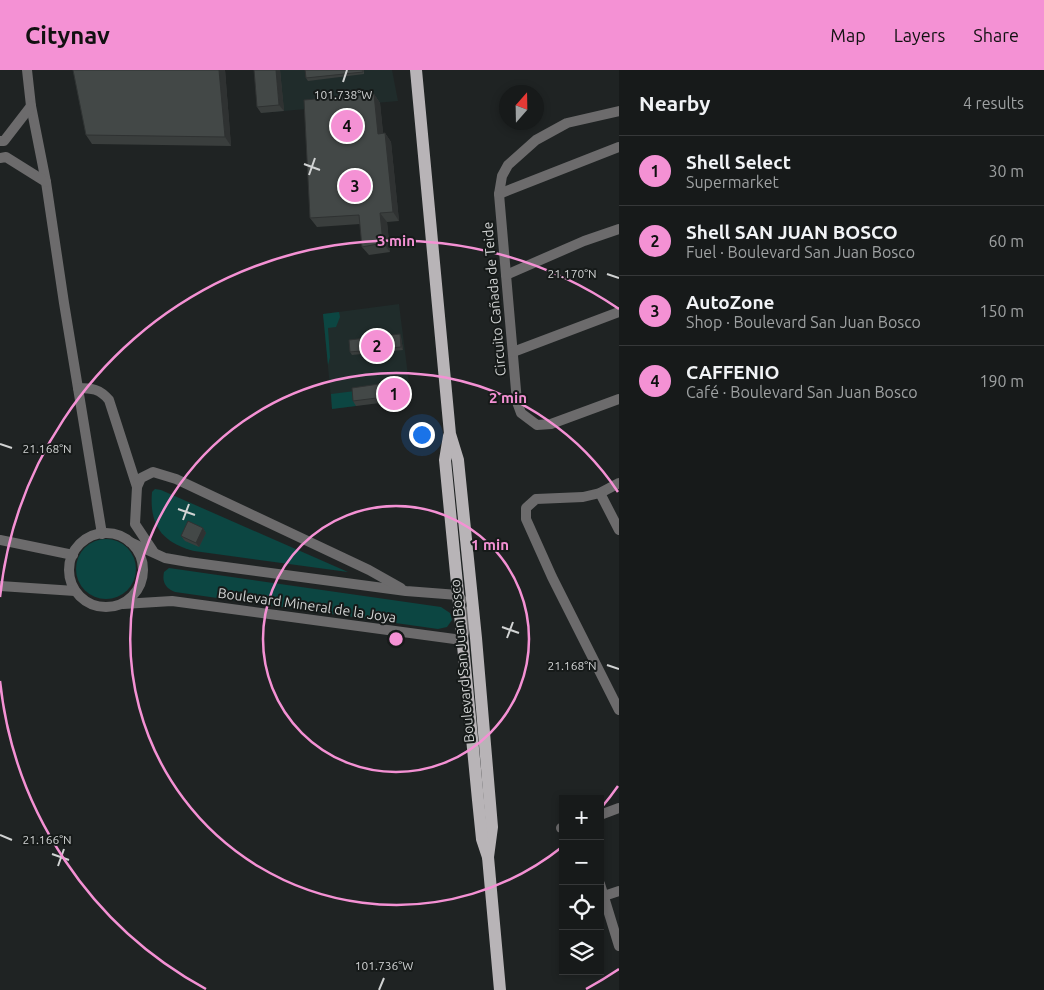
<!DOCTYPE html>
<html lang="en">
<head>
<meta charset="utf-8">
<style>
  body { margin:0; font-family:Ubuntu,sans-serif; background:#202323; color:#f1f3f6 }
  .controls { position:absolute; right:15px; bottom:15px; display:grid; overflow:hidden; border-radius:0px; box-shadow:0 2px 8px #0003 }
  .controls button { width:45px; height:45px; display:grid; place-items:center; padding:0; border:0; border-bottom:1px solid #363839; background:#171a1a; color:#f1f3f6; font:25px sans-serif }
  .compass { position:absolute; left:499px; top:15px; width:45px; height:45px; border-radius:50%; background:#171a1a; box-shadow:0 2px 8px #0003; rotate:20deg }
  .you { position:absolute; left:421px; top:364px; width:18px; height:18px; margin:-12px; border:4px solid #fff; border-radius:50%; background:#1a73e8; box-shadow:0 0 0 8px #1a73e833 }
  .badge { display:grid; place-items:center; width:32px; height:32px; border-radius:50%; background:#f491d4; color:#111; font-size:16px; font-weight:700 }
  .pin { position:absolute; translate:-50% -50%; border:2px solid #fff; box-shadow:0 1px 5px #0006 }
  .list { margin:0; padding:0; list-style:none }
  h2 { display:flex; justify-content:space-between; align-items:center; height:65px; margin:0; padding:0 20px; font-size:21px }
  h2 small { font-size:16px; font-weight:400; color:#9ea1a2 }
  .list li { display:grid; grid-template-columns:32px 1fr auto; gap:15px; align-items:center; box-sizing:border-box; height:70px; padding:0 20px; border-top:1px solid #363839 }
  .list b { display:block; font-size:19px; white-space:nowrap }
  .list p { margin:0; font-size:16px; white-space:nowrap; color:#9ea1a2 }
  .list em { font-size:16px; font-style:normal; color:#9ea1a2 }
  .icon { flex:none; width:28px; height:28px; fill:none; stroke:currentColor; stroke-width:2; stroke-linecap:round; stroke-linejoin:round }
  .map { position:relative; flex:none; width:619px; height:920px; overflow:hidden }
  header { display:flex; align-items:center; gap:30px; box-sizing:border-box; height:70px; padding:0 25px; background:#f491d4; color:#111 }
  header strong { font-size:24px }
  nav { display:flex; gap:28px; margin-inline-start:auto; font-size:18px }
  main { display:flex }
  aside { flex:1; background:#171a1a }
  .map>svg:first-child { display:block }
</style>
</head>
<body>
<header>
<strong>Citynav</strong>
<nav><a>Map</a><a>Layers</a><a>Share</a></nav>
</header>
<main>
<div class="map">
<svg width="619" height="920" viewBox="0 0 619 920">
  <rect width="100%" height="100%" fill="#1f2323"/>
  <g fill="#202c2b">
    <path d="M258,0H392L398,31L261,43Z"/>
    <path d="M399,234L411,329L332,339L323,244Z"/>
  </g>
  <g fill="#0c4642">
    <path d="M339,242L340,247L336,257L328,258L330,287L328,295L323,244Z"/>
    <path d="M355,321L356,336L332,339L331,324Z"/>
    <path d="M155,419L161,420L348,502L194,481C163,473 149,456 152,422Z"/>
    <circle cx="106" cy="499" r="30"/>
    <path d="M169,498L441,537L450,543L452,550L447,557L438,559L175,522C165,518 162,512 164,502Z"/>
  </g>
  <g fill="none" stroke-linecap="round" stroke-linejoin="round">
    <g stroke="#6c6b6c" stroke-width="10">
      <path d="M27,0L31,36L46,112L64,233L102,464"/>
      <path d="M619,41L567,53L536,70L508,95L502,106L499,124L517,332L521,343L537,355L551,354L619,329"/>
      <path d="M0,71H4L31,36"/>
      <path d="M0,88L6,87L46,112"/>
      <path d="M499,124L619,77"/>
      <path d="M506,205L584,171L619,159"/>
      <path d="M513,282L619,242"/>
      <path d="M78,318C92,318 100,319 109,330L137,417"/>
      <path d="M619,413L600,423L583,427L536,429L526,438V449L552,507L619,640"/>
      <path d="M600,423L619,460"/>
      <circle cx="106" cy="500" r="37"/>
      <path d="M0,470L73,485"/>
      <path d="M130,472L165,488L188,492L406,521L458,525L462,530"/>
      <path d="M153,481L135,454L137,417L141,408L153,402L176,409L369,500L401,518"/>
      <path d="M0,516L75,521"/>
      <path d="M123,534L172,531L462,570L470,540"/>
      <path d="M600,745L619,738"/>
      <path d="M561,758H563"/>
      <path d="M600,814L619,876"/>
      <path d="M604,826L619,821"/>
    </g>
    <g stroke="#b8b4b7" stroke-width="12">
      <path d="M416,0L450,364L458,390L476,568L492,757L488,787"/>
      <path d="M449,366L445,390L478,730L482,769L488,787L500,920"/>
    </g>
  </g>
  <g fill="#3a3e3d">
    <path d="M73,0H225L231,76L92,74L86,65Z"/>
    <path d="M280,0L284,41L261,43L257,37Z"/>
    <path d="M364,0V4L308,11L306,8Z"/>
    <path d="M374,24L380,33L383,63H385L391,72L399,151L387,152L390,182L369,185L362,177L360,154L317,157L310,148Z"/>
    <path d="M401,267L403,280L352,285L350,282Z"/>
    <path d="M409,314L411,329L356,336L353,331Z"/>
    <path d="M203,458L206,463L199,477L185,471L181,466Z"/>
  </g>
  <g fill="#2f3232">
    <path d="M219,0H225L231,76L225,67Z"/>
    <path d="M276,0H280L284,41L279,35Z"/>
    <path d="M374,24L380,33L384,73L378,64Z"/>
    <path d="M385,63L391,72L399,151L393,142Z"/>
    <path d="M380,143L387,152L390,182L383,173Z"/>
    <path d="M400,264L401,267L403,280L401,277Z"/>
    <path d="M406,310L409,314L411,329L408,324Z"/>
    <path d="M203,458L206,463L199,477L196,473Z"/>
  </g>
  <g fill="#434847" stroke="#2f3232">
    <path d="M73,0H219L225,67L86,65Z"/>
    <path d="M254,0H276L279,35L257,37Z"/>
    <path d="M305,0H363V2L306,8Z"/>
    <path d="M374,24L378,64L385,63L393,142L380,143L383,173L362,177L359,145L310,148L304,30Z"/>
    <path d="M400,264L401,277L350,282L349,270Z"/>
    <path d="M406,310L408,324L353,331L352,318Z"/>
    <path d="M188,451L203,458L196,473L181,466Z"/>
  </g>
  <path fill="none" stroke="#d1d3d3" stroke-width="2" d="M343,12L347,0M304,94L320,100M309,105L315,88M607,204L619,208M0,374L12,378M178,439L195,445M183,450L189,434M502,557L519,563M507,568L513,552M607,595L619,599M0,765L12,770M52,784L69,790M58,796L64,779M379,920L384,908"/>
  <g fill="none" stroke="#f491d4" stroke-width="2.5">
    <circle cx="396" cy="569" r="133"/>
    <path d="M618 716A266 266 0 0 1 601 738M562 777A266 266 0 1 1 618 422"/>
    <path d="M619 899A398 398 0 0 1 586 919M206 919A398 398 0 0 1 0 611M0 527A398 398 0 0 1 619 239"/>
  </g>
  <g text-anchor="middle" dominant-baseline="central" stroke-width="4" stroke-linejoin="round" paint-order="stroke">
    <g font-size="14" fill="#d1d3d3" stroke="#161a19">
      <text transform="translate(494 229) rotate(-95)">Circuito Cañada de Teide</text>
      <text transform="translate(307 535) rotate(8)">Boulevard Mineral de la Joya</text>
      <text transform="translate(462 591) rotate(-95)">Boulevard San Juan Bosco</text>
    </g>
  </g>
  <g font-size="12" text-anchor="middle" fill="#d1d3d3" stroke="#161a19" stroke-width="4" stroke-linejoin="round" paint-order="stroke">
    <text x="343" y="29">101.738°W</text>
    <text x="572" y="208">21.170°N</text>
    <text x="47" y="383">21.168°N</text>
    <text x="572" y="600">21.168°N</text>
    <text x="47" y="774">21.166°N</text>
    <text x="384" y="900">101.736°W</text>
  </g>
  <circle cx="396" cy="569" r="8" fill="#f491d4" stroke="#161a19" stroke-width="2.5"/>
  <g font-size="15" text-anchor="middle" font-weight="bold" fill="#f491d4" stroke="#161a19" stroke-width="4" stroke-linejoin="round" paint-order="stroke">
    <text x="396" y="176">3 min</text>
    <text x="508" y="333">2 min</text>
    <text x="490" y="480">1 min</text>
  </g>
</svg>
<div class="controls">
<button>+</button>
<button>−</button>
<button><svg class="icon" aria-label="locate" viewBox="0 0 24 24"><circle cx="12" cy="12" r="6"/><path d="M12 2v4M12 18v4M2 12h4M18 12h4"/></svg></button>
<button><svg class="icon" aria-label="layers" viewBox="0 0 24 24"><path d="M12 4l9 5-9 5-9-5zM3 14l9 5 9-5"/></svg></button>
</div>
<svg class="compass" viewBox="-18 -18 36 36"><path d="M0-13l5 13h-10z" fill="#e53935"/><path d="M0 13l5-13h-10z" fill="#9ea1a2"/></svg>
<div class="you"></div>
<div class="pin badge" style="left:394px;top:324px">1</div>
<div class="pin badge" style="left:377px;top:276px">2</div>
<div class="pin badge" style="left:355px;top:116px">3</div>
<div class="pin badge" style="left:347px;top:56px">4</div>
</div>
<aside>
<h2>Nearby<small>4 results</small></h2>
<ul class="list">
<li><span class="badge">1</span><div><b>Shell Select</b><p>Supermarket</p></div><em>30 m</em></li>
<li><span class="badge">2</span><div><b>Shell SAN JUAN BOSCO</b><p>Fuel · Boulevard San Juan Bosco</p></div><em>60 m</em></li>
<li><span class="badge">3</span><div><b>AutoZone</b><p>Shop · Boulevard San Juan Bosco</p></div><em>150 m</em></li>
<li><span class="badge">4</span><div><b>CAFFENIO</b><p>Café · Boulevard San Juan Bosco</p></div><em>190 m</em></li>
</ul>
</aside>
</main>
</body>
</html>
